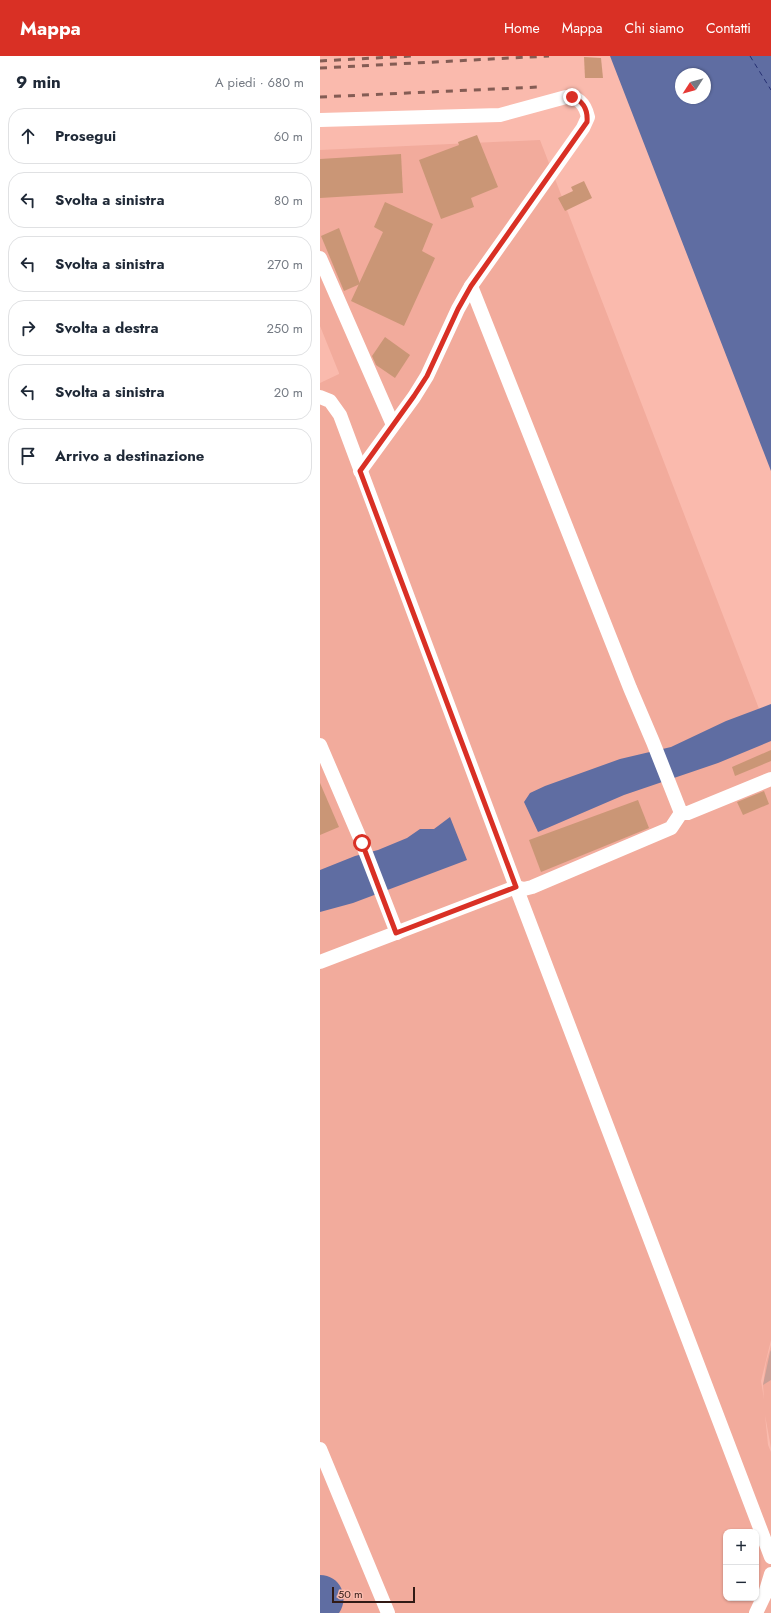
<!DOCTYPE html>
<html lang="it">
<head>
<meta charset="utf-8">
<style>
  body { margin:0; font-family:Jost,sans-serif; background:#f6f6f7; color:#1f2937 }
  .controls { position:absolute; right:12px; bottom:12px; display:grid; overflow:hidden; border-radius:8px; box-shadow:0 1px 3px #0004 }
  .controls button { width:36px; height:36px; display:grid; place-items:center; padding:0; border:0; border-bottom:1px solid #e0e1e3; background:#fff; color:#1f2937; font:20px sans-serif }
  .compass { position:absolute; left:355px; top:12px; width:36px; height:36px; border-radius:50%; background:#fff; box-shadow:0 1px 3px #0004; rotate:234deg }
  .scale { position:absolute; left:12px; bottom:10px; width:83px; box-sizing:border-box; padding-left:4px; border:2px solid #311a15; border-top:0; font-size:11px; line-height:14px; white-space:nowrap; color:#311a15; -webkit-text-stroke:3px #fabaad; paint-order:stroke }
  .stop { position:absolute; width:12px; height:12px; margin:-9px; border:3px solid #d93025; border-radius:50%; background:#fff }
  .stop.end { background:#d93025; border-color:#fff; box-shadow:0 1px 4px #0008 }
  .list { margin:0; padding:0; list-style:none }
  h2 { display:flex; justify-content:space-between; align-items:center; height:52px; margin:0; padding:0 16px; font-size:17px }
  h2 small { font-size:13px; font-weight:400; color:#747a83 }
  .list li { display:grid; grid-template-columns:26px 1fr auto; gap:12px; align-items:center; box-sizing:border-box; height:56px; margin:0 8px 8px; padding:0 8px; border:1px solid #e0e1e3; border-radius:16px }
  .list b { display:block; font-size:15px; white-space:nowrap }
  .list em { font-size:13px; font-style:normal; color:#747a83 }
  .icon { flex:none; width:22px; height:22px; fill:none; stroke:currentColor; stroke-width:2; stroke-linecap:round; stroke-linejoin:round }
  .map { position:relative; flex:none; width:451px; height:1557px; overflow:hidden }
  header { display:flex; align-items:center; gap:24px; box-sizing:border-box; height:56px; padding:0 20px; background:#d93025; color:#fff }
  header strong { font-size:19px }
  nav { display:flex; gap:22px; margin-inline-start:auto; font-size:14px }
  main { display:flex }
  aside { flex:1; background:#fff }
  .map>svg:first-child { display:block }
</style>
</head>
<body>
<header>
<strong>Mappa</strong>
<nav><a>Home</a><a>Mappa</a><a>Chi siamo</a><a>Contatti</a></nav>
</header>
<main>
<aside>
<h2>9 min<small>A piedi · 680 m</small></h2>
<ul class="list">
<li><svg class="icon" aria-label="ahead" viewBox="0 0 24 24"><path d="M12 20V5M6 11l6-6 6 6"/></svg><div><b>Prosegui</b></div><em>60 m</em></li>
<li><svg class="icon" aria-label="left" viewBox="0 0 24 24"><path d="M17 20v-9H6M10 6l-5 5 5 5"/></svg><div><b>Svolta a sinistra</b></div><em>80 m</em></li>
<li><svg class="icon" aria-label="left" viewBox="0 0 24 24"><path d="M17 20v-9H6M10 6l-5 5 5 5"/></svg><div><b>Svolta a sinistra</b></div><em>270 m</em></li>
<li><svg class="icon" aria-label="right" viewBox="0 0 24 24"><path d="M7 20v-9h11M14 6l5 5-5 5"/></svg><div><b>Svolta a destra</b></div><em>250 m</em></li>
<li><svg class="icon" aria-label="left" viewBox="0 0 24 24"><path d="M17 20v-9H6M10 6l-5 5 5 5"/></svg><div><b>Svolta a sinistra</b></div><em>20 m</em></li>
<li><svg class="icon" aria-label="arrive" viewBox="0 0 24 24"><path d="M6 21V4h12l-3 4 3 4H6"/></svg><div><b>Arrivo a destinazione</b></div></li>
</ul>
</aside>
<div class="map">
<svg width="451" height="1557" viewBox="0 0 451 1557">
  <rect width="100%" height="100%" fill="#fabaad"/>
  <path fill="#f2ab9c" fill-rule="evenodd" d="M220,84L451,684V1284L441,1325L444,1343L443,1329L446,1307L451,1289V1392L445,1359L448,1389L451,1396V1557H0V327L19,318V317L0,270V94ZM406,1476H436V1542H406Z"/>
  <path fill="#ca9f96" d="M451,1294V1324L443,1329L450,1296Z"/>
  <g fill="#5f6da2" fill-rule="evenodd">
    <path d="M290,0H451V415ZM361,18H385V42H361Z"/>
    <path d="M451,648V685L398,707L304,739L218,776L204,746L210,737L225,730L300,703L351,691L406,665Z"/>
    <path d="M130,761L147,804L33,847L0,856V814L35,800L58,794L87,782L100,773H114Z"/>
    <path d="M0,1519C20,1519 30,1541 19,1557H0Z"/>
  </g>
  <g fill="none" stroke-linecap="round" stroke-linejoin="round">
    <path stroke="#252f72" stroke-width="1" stroke-dasharray="5 4" stroke-linecap="butt" d="M430,0L451,34"/>
  </g>
  <g fill="#ca9676">
    <path d="M264,1L281,2L283,22H265Z"/>
    <path d="M157,79L178,131L151,142L154,151L121,163L99,104L139,89L138,86Z"/>
    <path d="M81,98L83,137L0,142V103Z"/>
    <path d="M264,125L272,142L245,155L238,142L253,135L251,131Z"/>
    <path d="M65,146L113,168L102,195L115,202L84,270L31,245L63,176L54,171Z"/>
    <path d="M19,172L40,228L24,235L1,180Z"/>
    <path d="M65,281L90,299L75,322L56,309L52,300Z"/>
    <path d="M451,694V705L415,720L412,711Z"/>
    <path d="M0,727L19,771L0,779Z"/>
    <path d="M444,735L449,748L423,759L417,746Z"/>
    <path d="M318,744L329,772L221,816L209,784Z"/>
  </g>
  <g fill="none" stroke-linecap="round" stroke-linejoin="round">
    <g stroke="#fff" stroke-width="14">
      <path d="M0,64L180,59L246,41C259,41 265,48 268,61L263,72L151,230L138,253L107,320L94,341L40,415"/>
      <path d="M0,202L73,369"/>
      <path d="M151,230L310,632L333,686L361,757"/>
      <path d="M0,341L10,345L20,359L196,831L451,1501"/>
      <path d="M0,689L42,787L77,877"/>
      <path d="M0,906L196,831L204,833L212,831L351,772L361,757H368L451,723"/>
      <path d="M0,1393L68,1557"/>
      <path d="M436,1557L445,1538L451,1518"/>
    </g>
    <g stroke="#845c54" stroke-width="3" stroke-dasharray="7 7" stroke-linecap="butt">
      <path d="M0,5L91,0"/>
      <path d="M0,12L229,0"/>
      <path d="M0,41L219,31"/>
    </g>
  </g>
  <g fill="none" stroke-linecap="round" stroke-linejoin="round">
    <path stroke="#d93025" stroke-width="5" d="M42,787L76,877L196,831L40,415L94,340L107,320L138,253L151,230L267,66C268,54 263,45 252,41"/>
  </g>
</svg>
<div class="controls">
<button>+</button>
<button>−</button>
</div>
<svg class="compass" viewBox="-18 -18 36 36"><path d="M0-13l5 13h-10z" fill="#e53935"/><path d="M0 13l5-13h-10z" fill="#747a83"/></svg>
<div class="scale">50 m</div>
<div class="stop" style="left:42px;top:787px"></div>
<div class="stop end" style="left:252px;top:41px"></div>
</div>
</main>
</body>
</html>
